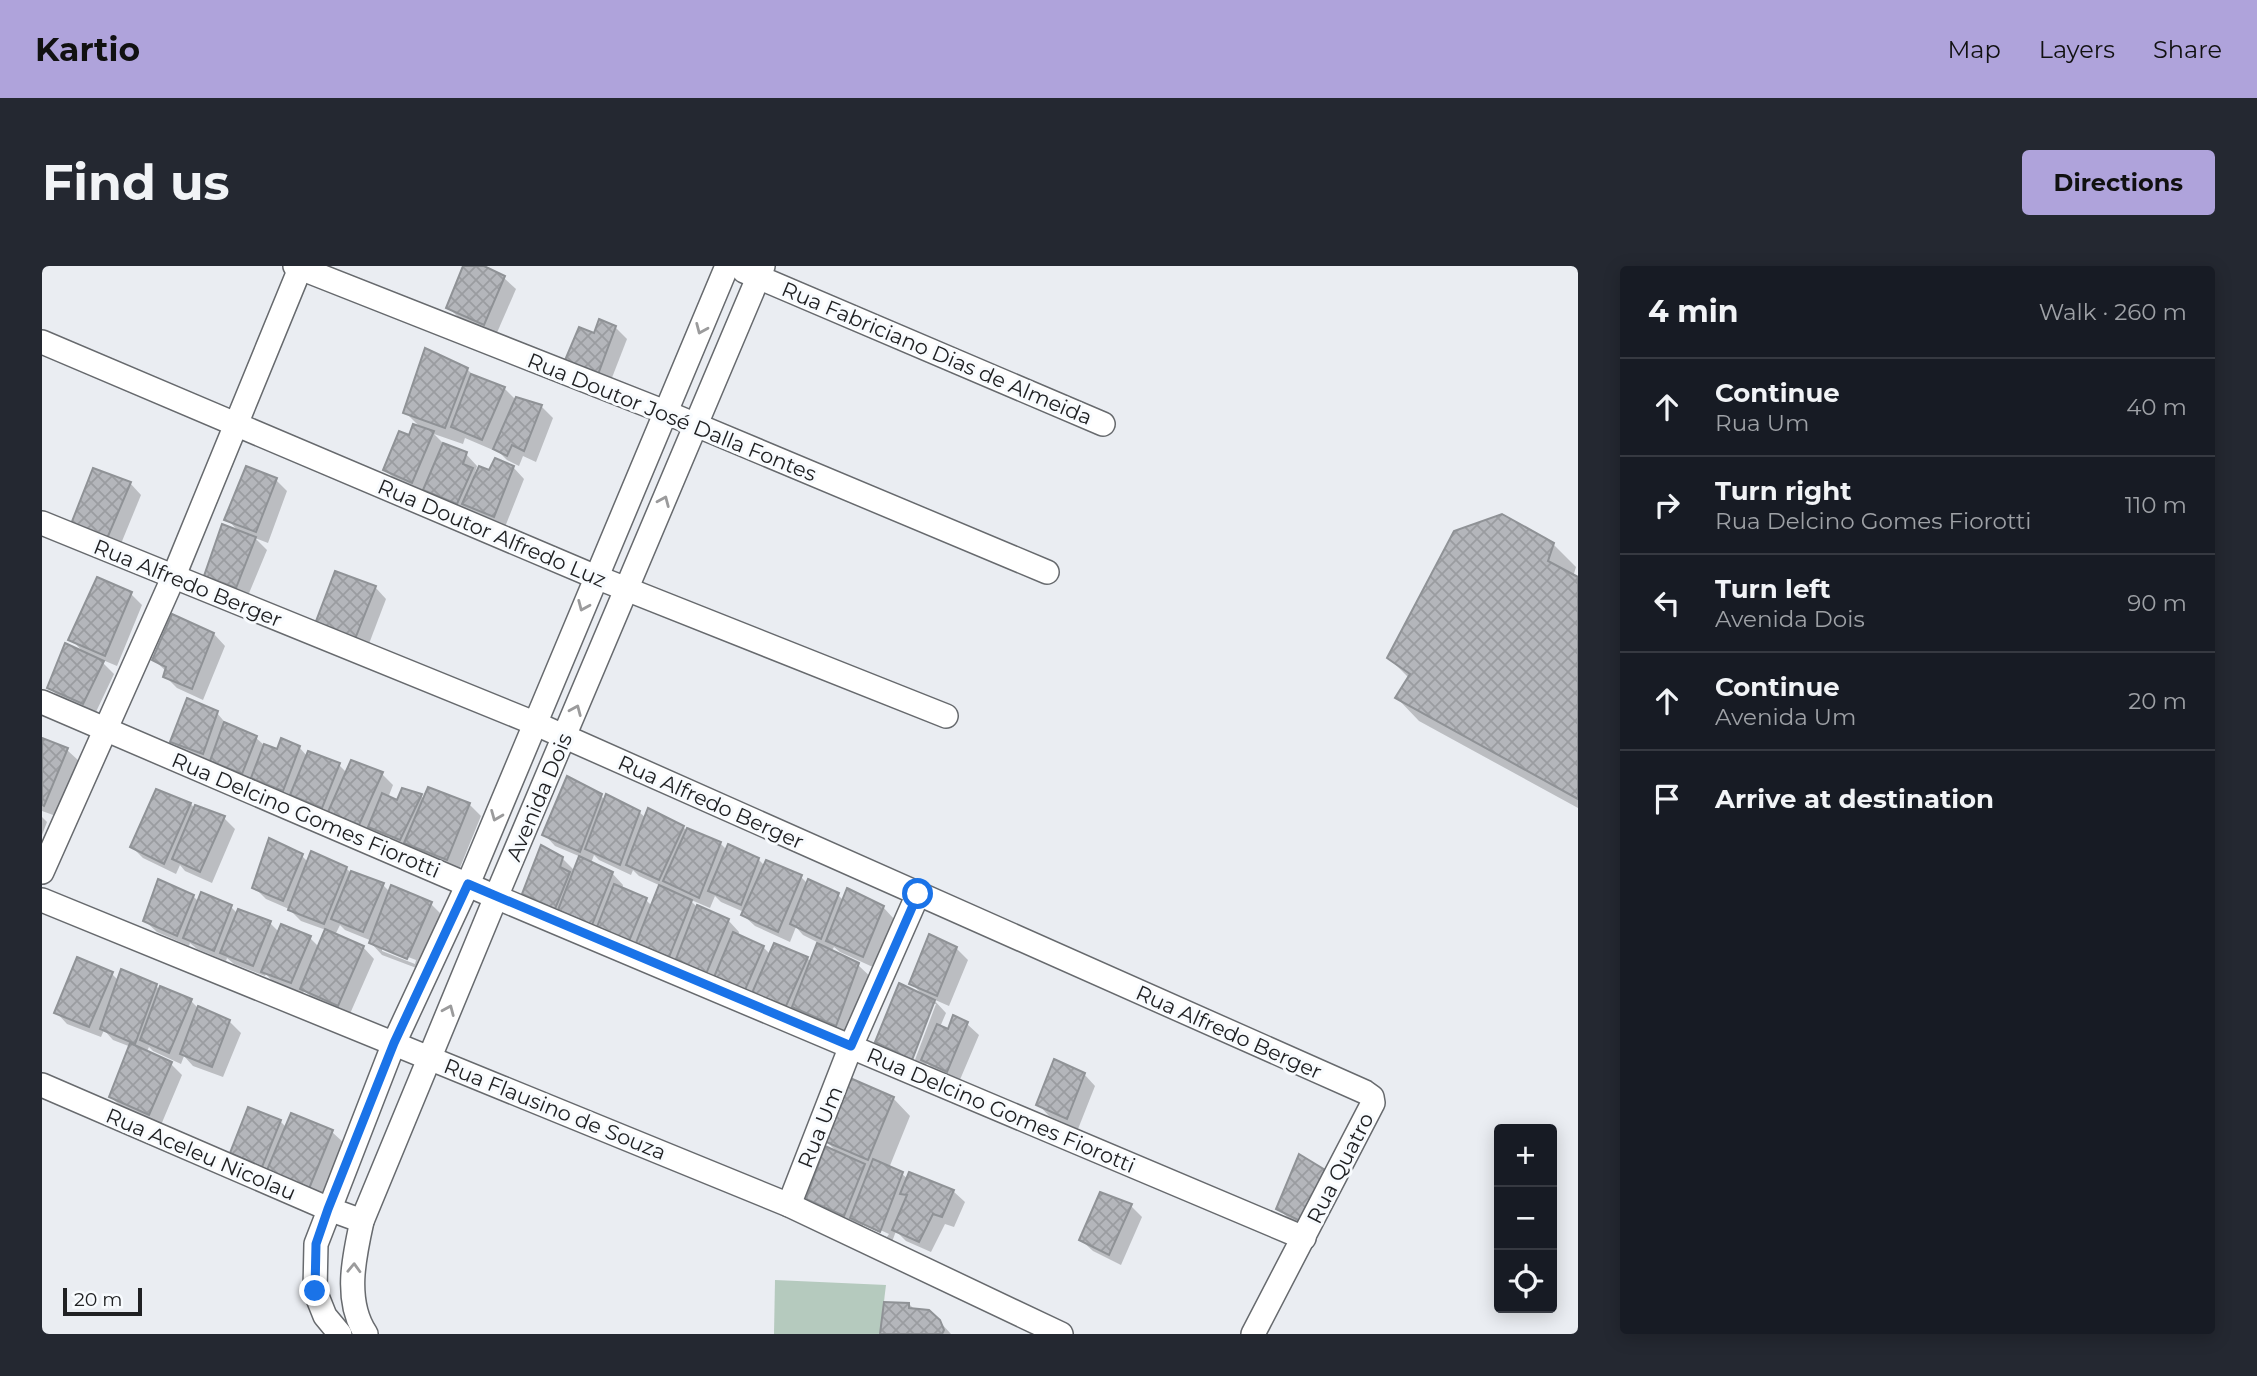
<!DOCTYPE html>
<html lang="en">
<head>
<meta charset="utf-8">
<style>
  body { margin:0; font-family:Montserrat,sans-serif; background:#242831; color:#f1f3f6 }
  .controls { position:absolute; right:21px; bottom:21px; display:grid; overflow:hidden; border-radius:7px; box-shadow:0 4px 18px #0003 }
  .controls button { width:63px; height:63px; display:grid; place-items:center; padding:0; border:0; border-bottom:2px solid #363941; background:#171b24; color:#f1f3f6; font:35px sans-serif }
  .scale { position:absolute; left:21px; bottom:18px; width:79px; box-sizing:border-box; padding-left:7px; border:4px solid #202123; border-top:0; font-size:19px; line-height:24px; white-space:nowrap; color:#202123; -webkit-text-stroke:5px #f8fbfe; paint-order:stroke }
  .stop { position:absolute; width:21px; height:21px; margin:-16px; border:5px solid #1a73e8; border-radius:50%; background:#fff }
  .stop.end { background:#1a73e8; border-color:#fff; box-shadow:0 2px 7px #0008 }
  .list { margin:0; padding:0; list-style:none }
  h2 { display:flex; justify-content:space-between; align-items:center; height:91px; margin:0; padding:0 28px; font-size:30px }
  h2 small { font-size:23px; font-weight:400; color:#9ea1a6 }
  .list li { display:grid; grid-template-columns:46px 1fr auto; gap:21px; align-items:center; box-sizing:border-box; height:98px; padding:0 28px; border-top:2px solid #363941 }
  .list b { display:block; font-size:26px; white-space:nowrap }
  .list p { margin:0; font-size:23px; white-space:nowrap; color:#9ea1a6 }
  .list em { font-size:23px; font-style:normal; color:#9ea1a6 }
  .icon { flex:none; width:38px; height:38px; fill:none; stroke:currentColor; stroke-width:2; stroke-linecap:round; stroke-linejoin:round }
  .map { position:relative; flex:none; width:1536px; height:1068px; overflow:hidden; border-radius:7px }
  header { display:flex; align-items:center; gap:42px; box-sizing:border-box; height:98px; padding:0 35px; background:#afa3db; color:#111 }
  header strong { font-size:33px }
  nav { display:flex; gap:38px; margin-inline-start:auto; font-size:24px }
  .intro { display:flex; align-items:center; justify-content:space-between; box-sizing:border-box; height:168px; padding:0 42px }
  h1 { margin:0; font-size:49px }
  .button { padding:18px 32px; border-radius:7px; background:#afa3db; color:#111; font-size:24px; font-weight:700 }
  main { display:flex; gap:42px; padding:0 42px }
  aside { flex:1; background:#171b24; border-radius:7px; box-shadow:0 4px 18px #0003 }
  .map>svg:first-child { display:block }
</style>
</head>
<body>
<header>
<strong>Kartio</strong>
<nav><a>Map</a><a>Layers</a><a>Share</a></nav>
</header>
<div class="intro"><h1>Find us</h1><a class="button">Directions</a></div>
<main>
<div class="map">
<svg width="1536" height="1068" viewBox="0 0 1536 1068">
  <defs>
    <pattern id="building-cross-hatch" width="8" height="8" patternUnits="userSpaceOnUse" patternTransform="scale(1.75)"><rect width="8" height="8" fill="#b4b6bb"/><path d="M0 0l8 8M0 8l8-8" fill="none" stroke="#9a9ca0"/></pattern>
  </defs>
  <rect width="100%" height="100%" fill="#eaedf2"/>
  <path fill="#b5cabe" d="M733,1014L844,1019L838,1068H732Z"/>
  <g fill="#0003" fill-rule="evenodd">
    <path d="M423,0H438L462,12L474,23L454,69L418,53L406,41Z"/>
    <path d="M573,61L585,73L566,122L534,110L553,69Z"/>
    <path d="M425,103L434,112L462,122L475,135V133L500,141L511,152L494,196L481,190L477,200L465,194L453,182L451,184L423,172L421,178L392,168L402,178L424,188L435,200L432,210L471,201L482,213L463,261L434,249L429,244L427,248L394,235L383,224L382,227L355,215L343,204L368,171L379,162L363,146Z"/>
    <path d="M234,214L245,225L226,277L213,272L225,284L205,332L176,321L164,309L198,267L185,253Z"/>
    <path d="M88,217L99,229L76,285L43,270Z"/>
    <path d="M1511,278L1534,301L1531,311L1536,313V542L1377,455L1355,432L1367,412L1347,392Z"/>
    <path d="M333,321L344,333L325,383L286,369Z"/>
    <path d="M89,328L100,339L75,400L56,392L72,408L53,448L19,433L7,421L42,387L29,373Z"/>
    <path d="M131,351L172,368L183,380L161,434L135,422L123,410L125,406L112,394Z"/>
    <path d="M175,447L186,460L214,472L222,479L236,486L257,481L265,490L297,499L305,507L340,508L351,519L346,532L356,537L379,530L383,534L427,538L439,550L417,604L339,573L331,564L328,569L262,540L254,532L253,536L222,523L214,514L212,518L182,506L173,497L172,499L142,487L130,475Z"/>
    <path d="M0,474L25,484L37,495L14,550L0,545Z"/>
    <path d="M114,525L149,538L153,543L182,552L193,563L170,617L143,605L138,599L134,608L101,592L90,581Z"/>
    <path d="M559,530L564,535L597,546L604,552L641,561L646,566L678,577L685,584L716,593L723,600L759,611L766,618L796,629L802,635L841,641L852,653L833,702L798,686L792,681L789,686L816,699L834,716L811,776L769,758L758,747L756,751L494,639L482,628L520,592L533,605L539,591L513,580L502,568ZM552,589L557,594L589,609L591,604L597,610L619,620L610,640L604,634L580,623L581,619L570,607L549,597ZM673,630L679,636L702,646L701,649L713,660L748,676L754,661L761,669L777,677L769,696L765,692L729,689L721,681L696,670L697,666L686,654L654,640L647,633L668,642ZM647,697L673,710L671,713L647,701Z"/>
    <path d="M0,551L5,556L0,569Z"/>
    <path d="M260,590L267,597L304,602L308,606L341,619L348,626L389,638L400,649L377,703L340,689L329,677L330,675L303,664L298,659L293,669L321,681L332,693L307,750L272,734L262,724L261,728L232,717L224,708L223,710L192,698L185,692L184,695L155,683L148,677L147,680L115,666L103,655L151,630L157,636L189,641L196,648L228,657L237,666L268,672L277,681L284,664L259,655L247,643L224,633L212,621ZM340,681L374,694L373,698L340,685Z"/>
    <path d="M914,682L926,694L907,740L891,733L904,747L898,761L906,765L925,758L937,769L917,816L893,805L885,797L882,804L871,799L894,738H890L867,797L847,787L835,776L882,730L869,717Z"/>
    <path d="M70,708L77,715L114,720L118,724L149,735L157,743L187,755L199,767L181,811L151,800L142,790L139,798L111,785L107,781L105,785L129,798L140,809L119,859L81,843L69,831L89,781L71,774L62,764L59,771L25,758L14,746Z"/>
    <path d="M1042,808L1053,820L1036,863L1007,850L996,838Z"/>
    <path d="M851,832L868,850L847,902L860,908L866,913L911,925L923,936L912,961L903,958L889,986L864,975L854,965L850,976L822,963L815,957L814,960L778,944L766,933L797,888L784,875ZM821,956L847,968L845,971L821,960Z"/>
    <path d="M238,855L244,861L290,866L302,877L277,935L202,898L190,887Z"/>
    <path d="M1281,905L1293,917L1272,966L1248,954L1236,942Z"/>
    <path d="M1089,940L1100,951L1079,999L1051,985L1039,974Z"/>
    <path d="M867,1038L873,1044L897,1055L909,1068H841Z"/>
  </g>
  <g fill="url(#building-cross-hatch)" stroke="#8f9296" stroke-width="2">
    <path d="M421,0H442L463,10L442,59L404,42Z"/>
    <path d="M557,53L574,60L555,111L521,99L537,61L552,67Z"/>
    <path d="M383,82L426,102L403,162L361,147Z"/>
    <path d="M429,108L463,121L440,174L409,161Z"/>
    <path d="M474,131L500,139L482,185L470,179L465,190L451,183Z"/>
    <path d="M371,158L392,165L370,217L341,204L357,165L367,169Z"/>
    <path d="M401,177L425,186L421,198L431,202L415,238L381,224Z"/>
    <path d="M453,192L472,200L452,251L420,238L437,200L447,204Z"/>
    <path d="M204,200L235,212L214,266L182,254Z"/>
    <path d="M51,202L89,216L64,275L29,258Z"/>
    <path d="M1460,248L1512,277L1506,295L1536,311V533L1353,432L1368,408L1345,392L1412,265Z"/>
    <path d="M180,258L214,271L194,322L162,310Z"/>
    <path d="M293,305L334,320L313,373L273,358Z"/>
    <path d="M55,311L90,326L63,390L26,374Z"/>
    <path d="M130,348L172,367L150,423L121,411L124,401L110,394Z"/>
    <path d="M23,377L62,395L41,438L5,422Z"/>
    <path d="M145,432L176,445L161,488L128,476Z"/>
    <path d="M182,456L215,470L200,508L168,495Z"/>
    <path d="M0,472L26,482L2,540L0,539Z"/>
    <path d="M239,472L258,480L241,525L209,512L222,478L235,483Z"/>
    <path d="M266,485L298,497L280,542L248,529Z"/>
    <path d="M309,494L341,506L317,559L286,546Z"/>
    <path d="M525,510L560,528L538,586L500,569Z"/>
    <path d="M386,521L428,537L405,594L362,577Z"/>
    <path d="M360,522L380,528L358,574L326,561L340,527L355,534Z"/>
    <path d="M114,523L149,537L122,598L88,581Z"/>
    <path d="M564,528L598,545L578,599L543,583Z"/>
    <path d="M153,539L183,550L158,606L130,593Z"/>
    <path d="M606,542L642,560L617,614L584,599Z"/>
    <path d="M645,562L679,576L657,632L621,615Z"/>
    <path d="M227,572L261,588L241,635L210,622Z"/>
    <path d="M686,578L717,592L699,639L666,625Z"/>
    <path d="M499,579L521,591L518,601L528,606L513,643L480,628Z"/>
    <path d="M269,585L305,601L282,658L246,644Z"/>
    <path d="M537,590L571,606L550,659L516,644Z"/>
    <path d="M724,594L760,609L736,666L699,649Z"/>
    <path d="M309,605L342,617L321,666L289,653Z"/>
    <path d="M116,613L152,629L135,670L101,655Z"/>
    <path d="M766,613L797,627L779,673L748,658Z"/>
    <path d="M572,618L605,632L587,675L555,661Z"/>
    <path d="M349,619L390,636L365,693L327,677Z"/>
    <path d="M617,619L650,634L627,691L594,677Z"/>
    <path d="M805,622L842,640L821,691L784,675Z"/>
    <path d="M159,626L190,639L172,685L141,672Z"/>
    <path d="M655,639L687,653L664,708L634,693Z"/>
    <path d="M196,643L229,655L211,700L178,687Z"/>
    <path d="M239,658L269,670L249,717L219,706Z"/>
    <path d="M283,663L322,680L296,740L258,723Z"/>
    <path d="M691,666L722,680L703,724L672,711Z"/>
    <path d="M887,668L915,681L895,730L867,718Z"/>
    <path d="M732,677L766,691L744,740L710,727Z"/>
    <path d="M775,677L817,697L794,760L750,741Z"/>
    <path d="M35,691L71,706L47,761L12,747Z"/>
    <path d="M79,703L115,718L93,778L58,763Z"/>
    <path d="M857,717L893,734L870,794L833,776Z"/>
    <path d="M118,720L150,733L127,787L98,774Z"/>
    <path d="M156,740L188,754L170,801L138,788Z"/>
    <path d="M911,749L926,756L905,806L879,794L895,758L906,763Z"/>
    <path d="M88,777L130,796L107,849L67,831Z"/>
    <path d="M1012,793L1043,807L1025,853L994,839Z"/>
    <path d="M808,812L852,831L826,894L782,875Z"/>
    <path d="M206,841L239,854L220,901L188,887Z"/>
    <path d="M249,847L291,864L266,925L225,904Z"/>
    <path d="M783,880L823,898L802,950L764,933Z"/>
    <path d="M1257,888L1283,904L1260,956L1234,943Z"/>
    <path d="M831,893L861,906L838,966L808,952Z"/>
    <path d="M867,906L912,924L900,951L891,948L877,976L850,964L865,929L858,928Z"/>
    <path d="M1058,926L1090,938L1067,989L1037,974Z"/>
    <path d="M842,1036L867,1037V1042L887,1044L898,1054L902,1064L900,1068H838Z"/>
  </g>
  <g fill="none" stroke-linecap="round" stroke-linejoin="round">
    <defs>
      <g id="minor">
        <path d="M253,0L623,146L1005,306"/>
        <path d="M702,5L1061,158"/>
        <path d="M0,76L554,311L904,450"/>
        <path d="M0,257L492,457L1323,826L1330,831L1331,837L1211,1068"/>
        <path d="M0,436L454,631L1262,972"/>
        <path d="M0,606L131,312L259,0"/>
        <path d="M0,634L747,939L1019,1068"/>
        <path d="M0,819L287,943L320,955"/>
        <path d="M747,939L809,780L876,628"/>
        <path d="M298,1068L283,1050L273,1025L274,978L352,777L426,618L685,0"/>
        <path d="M324,1068C302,1035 312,991 320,955L454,631L721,0"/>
      </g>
    </defs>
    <use href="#minor" stroke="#676a6e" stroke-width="26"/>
    <use href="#minor" stroke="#fff" stroke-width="23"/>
  </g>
  <defs><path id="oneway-chevron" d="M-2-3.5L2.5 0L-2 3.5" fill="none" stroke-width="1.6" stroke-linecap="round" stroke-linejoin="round" transform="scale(1.75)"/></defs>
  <g stroke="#9b9b9c">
    <use href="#oneway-chevron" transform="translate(659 63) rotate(113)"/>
    <use href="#oneway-chevron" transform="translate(622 235) rotate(-67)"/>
    <use href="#oneway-chevron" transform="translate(541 340) rotate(113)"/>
    <use href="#oneway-chevron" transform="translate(534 444) rotate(-67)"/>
    <use href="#oneway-chevron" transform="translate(454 550) rotate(112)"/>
    <use href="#oneway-chevron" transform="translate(407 744) rotate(-67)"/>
    <use href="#oneway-chevron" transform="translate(312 1002) rotate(-88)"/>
  </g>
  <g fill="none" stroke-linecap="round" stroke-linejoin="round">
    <path stroke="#1a73e8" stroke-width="9" d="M273,1025L274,978L286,943L352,777L426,618L809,780L876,628"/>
  </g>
  <g text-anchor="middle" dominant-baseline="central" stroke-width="6" stroke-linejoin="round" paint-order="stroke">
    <g font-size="21" fill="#202123" stroke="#f8fbfe">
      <text transform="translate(895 87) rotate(23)">Rua Fabriciano Dias de Almeida</text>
      <text transform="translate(630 151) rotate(22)">Rua Doutor José Dalla Fontes</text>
      <text transform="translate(450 267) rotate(23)">Rua Doutor Alfredo Luz</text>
      <text transform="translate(146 317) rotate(22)">Rua Alfredo Berger</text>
      <text transform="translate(497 531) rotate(-67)">Avenida Dois</text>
      <text transform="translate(669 536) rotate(24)">Rua Alfredo Berger</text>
      <text transform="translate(264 549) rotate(23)">Rua Delcino Gomes Fiorotti</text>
      <text transform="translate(1187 766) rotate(24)">Rua Alfredo Berger</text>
      <text transform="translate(513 843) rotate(22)">Rua Flausino de Souza</text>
      <text transform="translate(959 844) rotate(23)">Rua Delcino Gomes Fiorotti</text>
      <text transform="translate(778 861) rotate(-68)">Rua Um</text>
      <text transform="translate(159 888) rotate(23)">Rua Aceleu Nicolau</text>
      <text transform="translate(1298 902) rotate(-63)">Rua Quatro</text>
    </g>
  </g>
</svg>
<div class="controls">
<button>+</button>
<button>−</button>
<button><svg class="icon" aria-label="locate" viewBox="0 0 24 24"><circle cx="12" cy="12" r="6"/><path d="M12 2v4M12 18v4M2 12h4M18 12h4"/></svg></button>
</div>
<div class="scale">20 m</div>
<div class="stop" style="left:876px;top:628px"></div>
<div class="stop end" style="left:273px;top:1025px"></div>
</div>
<aside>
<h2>4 min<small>Walk · 260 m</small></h2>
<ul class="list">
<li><svg class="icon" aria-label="ahead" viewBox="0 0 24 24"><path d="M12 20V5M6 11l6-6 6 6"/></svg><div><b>Continue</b><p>Rua Um</p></div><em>40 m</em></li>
<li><svg class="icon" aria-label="right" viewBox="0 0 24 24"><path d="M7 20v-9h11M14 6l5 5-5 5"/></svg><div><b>Turn right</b><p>Rua Delcino Gomes Fiorotti</p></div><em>110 m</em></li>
<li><svg class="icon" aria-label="left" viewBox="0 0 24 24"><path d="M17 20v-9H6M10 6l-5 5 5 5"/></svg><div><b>Turn left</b><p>Avenida Dois</p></div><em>90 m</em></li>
<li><svg class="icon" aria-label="ahead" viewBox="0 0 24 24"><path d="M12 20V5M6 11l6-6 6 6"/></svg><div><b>Continue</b><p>Avenida Um</p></div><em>20 m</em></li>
<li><svg class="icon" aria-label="arrive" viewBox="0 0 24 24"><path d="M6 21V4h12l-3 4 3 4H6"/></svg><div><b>Arrive at destination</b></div></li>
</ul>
</aside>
</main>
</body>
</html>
